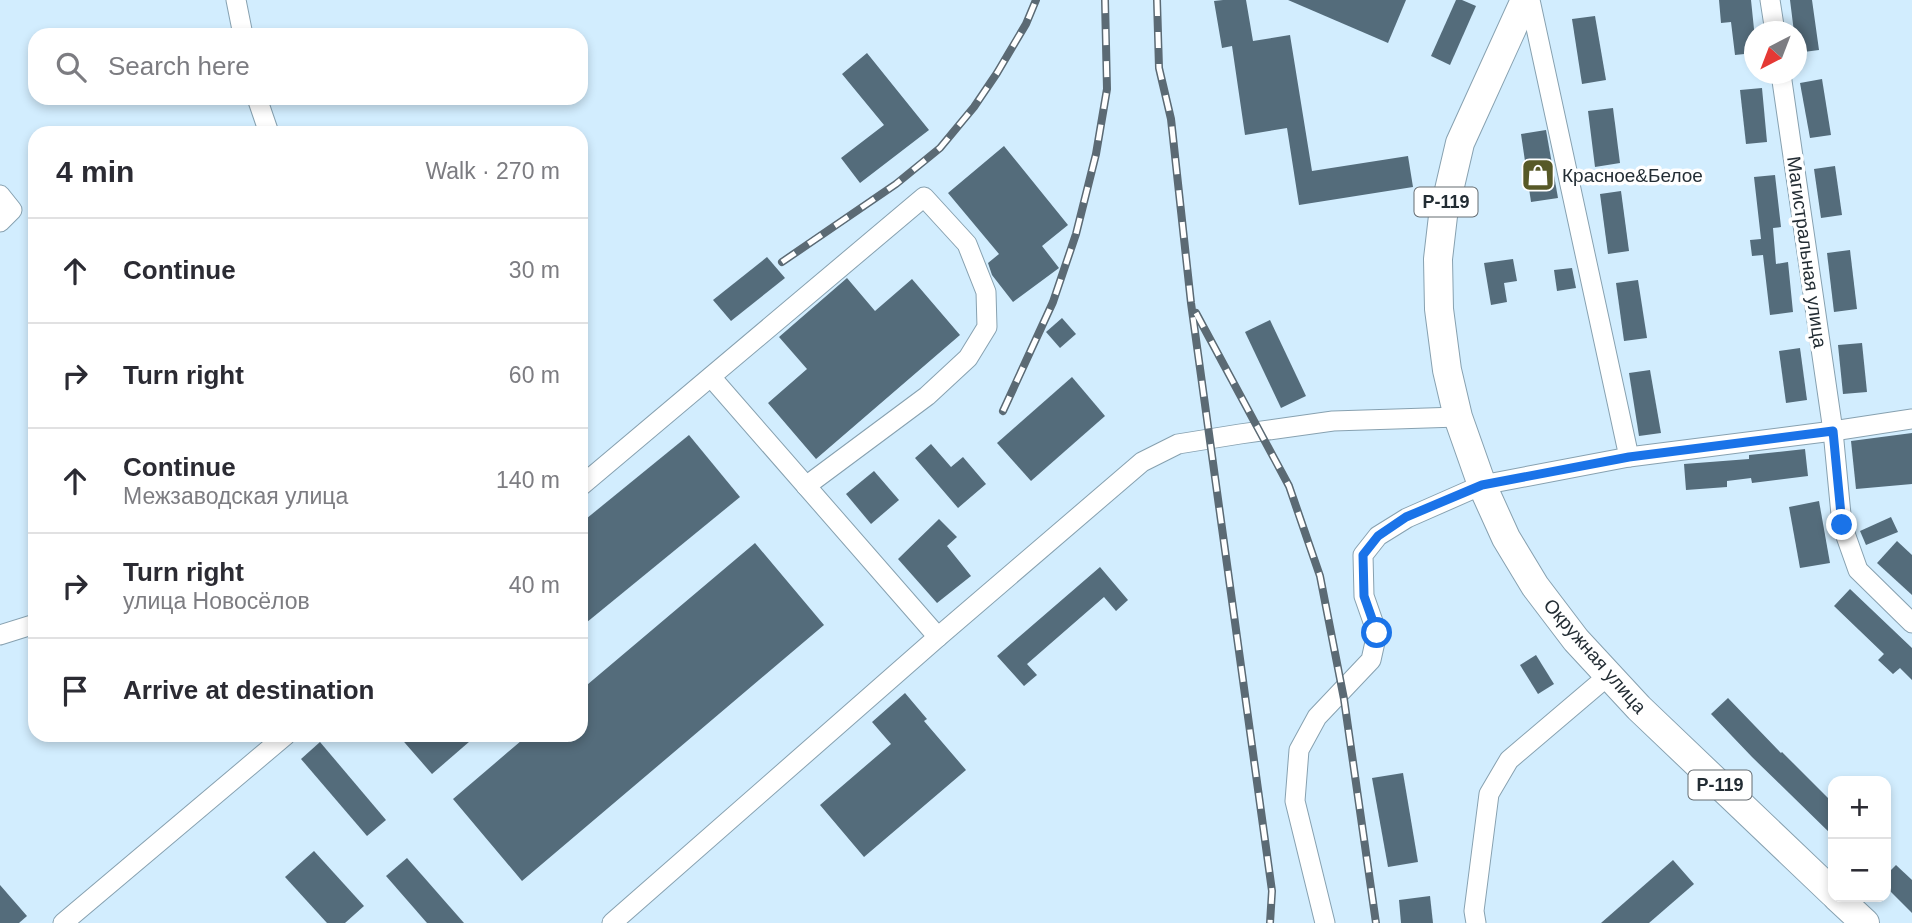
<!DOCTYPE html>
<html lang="en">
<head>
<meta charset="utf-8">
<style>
  body { margin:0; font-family:Arial,sans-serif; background:#f7f7f7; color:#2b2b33 }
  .controls { position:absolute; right:21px; bottom:21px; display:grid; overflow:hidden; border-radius:14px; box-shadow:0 4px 10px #0003 }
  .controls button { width:63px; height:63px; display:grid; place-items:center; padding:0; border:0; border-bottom:2px solid #e1e1e2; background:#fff; color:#2b2b33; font:35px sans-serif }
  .compass { position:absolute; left:1744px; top:21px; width:63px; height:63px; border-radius:50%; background:#fff; box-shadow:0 4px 10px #0003; rotate:222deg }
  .stop { position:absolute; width:21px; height:21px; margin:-16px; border:5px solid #1a73e8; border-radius:50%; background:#fff }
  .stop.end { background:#1a73e8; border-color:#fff; box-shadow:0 2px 7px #0008 }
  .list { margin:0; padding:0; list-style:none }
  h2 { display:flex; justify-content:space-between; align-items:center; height:91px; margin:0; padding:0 28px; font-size:30px }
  h2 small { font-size:23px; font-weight:400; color:#7c7c81 }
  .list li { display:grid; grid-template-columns:46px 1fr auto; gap:21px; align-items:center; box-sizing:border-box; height:105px; padding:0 28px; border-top:2px solid #e1e1e2 }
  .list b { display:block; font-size:26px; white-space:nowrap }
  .list p { margin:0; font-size:23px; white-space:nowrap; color:#7c7c81 }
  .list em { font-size:23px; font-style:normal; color:#7c7c81 }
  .icon { flex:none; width:38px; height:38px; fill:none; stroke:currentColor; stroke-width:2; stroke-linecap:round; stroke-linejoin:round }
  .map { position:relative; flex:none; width:1912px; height:923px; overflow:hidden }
  .search { position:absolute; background:#fff; box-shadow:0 4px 10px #0003; left:28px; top:28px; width:560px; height:77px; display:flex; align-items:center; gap:18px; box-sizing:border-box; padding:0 24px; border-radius:21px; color:#7c7c81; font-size:26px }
  .panel { position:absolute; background:#fff; box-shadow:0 4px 10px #0003; left:28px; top:126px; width:560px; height:616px; border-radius:21px }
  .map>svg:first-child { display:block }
</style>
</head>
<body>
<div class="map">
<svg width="1912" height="923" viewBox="0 0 1912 923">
  <rect width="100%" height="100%" fill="#d2edfe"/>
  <g fill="#546c7b">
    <path d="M1223,0H1246L1253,41L1290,35L1312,171L1408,156L1413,187L1299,205L1287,128L1245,135L1232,46L1222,48L1214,1Z"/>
    <path d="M1288,0H1406L1388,43Z"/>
    <path d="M1456,0H1462L1476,6L1450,65L1431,56Z"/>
    <path d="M1719,0H1751L1754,29V53L1735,55L1731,22L1721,23Z"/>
    <path d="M1790,0H1812L1819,50L1796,53V32H1794Z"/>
    <path d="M1595,16L1606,80L1582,84L1572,19Z"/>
    <path d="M867,53L929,130L860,183L841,158L884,125L842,74Z"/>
    <path d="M1822,79L1831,135L1810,138L1800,83Z"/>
    <path d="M1762,88L1767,142L1746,144L1740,90Z"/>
    <path d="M1613,108L1620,163L1595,167L1588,111Z"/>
    <path d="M1546,130L1558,198L1531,202L1521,134Z"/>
    <path d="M1004,146L1068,225L1042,246L1059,268L1013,302L992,275L988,263L999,254L948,193Z"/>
    <path d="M1835,166L1842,215L1821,218L1814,169Z"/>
    <path d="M1775,175L1781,227L1773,228L1776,264L1788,262L1793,312L1770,315L1763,255L1752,256L1750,240L1761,239L1754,177Z"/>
    <path d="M1621,191L1629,251L1608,254L1600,194Z"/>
    <path d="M1850,250L1857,309L1834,312L1827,253Z"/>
    <path d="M767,257L785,278L731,321L713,300Z"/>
    <path d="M1513,259L1517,281L1504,283L1507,302L1491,305L1484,263Z"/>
    <path d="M1572,268L1576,288L1557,291L1554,270Z"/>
    <path d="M847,278L875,311L912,279L960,335L816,459L768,403L807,369L779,337Z"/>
    <path d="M1638,280L1647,338L1624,341L1616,283Z"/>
    <path d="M1062,318L1076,334L1060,348L1046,332Z"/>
    <path d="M1270,320L1306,396L1281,408L1245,332Z"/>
    <path d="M1862,343L1867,392L1843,394L1838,345Z"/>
    <path d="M1800,348L1807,400L1786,403L1779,351Z"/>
    <path d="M1650,370L1661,433L1639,436L1629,373Z"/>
    <path d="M1072,377L1105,416L1031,481L997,443Z"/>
    <path d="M1912,433V484L1856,489L1851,441Z"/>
    <path d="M689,435L740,497L581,627V523Z"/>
    <path d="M931,444L951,467L963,457L986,484L958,508L915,458Z"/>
    <path d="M1805,449L1808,476L1752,483L1751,478L1727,481V487L1686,490L1684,464L1749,459V455Z"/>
    <path d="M874,471L899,500L871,524L846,494Z"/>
    <path d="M1819,501L1830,563L1800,568L1789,507Z"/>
    <path d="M1891,517L1898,532L1866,545L1860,531Z"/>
    <path d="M939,519L957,537L947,546L971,576L937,603L898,559Z"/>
    <path d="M1897,541L1912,555V595L1877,563Z"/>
    <path d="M755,543L824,625L522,881L453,799L528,735H581V690Z"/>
    <path d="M1100,567L1128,600L1116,611L1104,597L1027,664L1037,675L1024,686L997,656Z"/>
    <path d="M1850,589L1912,648V680L1900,668L1893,674L1878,660L1884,654L1834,606Z"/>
    <path d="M1536,655L1554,684L1538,694L1520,665Z"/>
    <path d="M905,693L927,719L924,721L966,770L864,857L820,805L891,744L872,722Z"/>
    <path d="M1728,698L1781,753L1782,752L1833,803V836L1752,757L1711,714Z"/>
    <path d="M398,735H477L432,774Z"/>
    <path d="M320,742L386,820L367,836L301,759Z"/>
    <path d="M1403,773L1418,862L1388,867L1372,778Z"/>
    <path d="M314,851L364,906L345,923H327L285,877Z"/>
    <path d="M407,858L464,923H427L386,876Z"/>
    <path d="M1673,860L1694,884L1649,923H1601Z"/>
    <path d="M1896,865L1912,880V913L1886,887V875Z"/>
    <path d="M0,885L27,916L19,923H0Z"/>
    <path d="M1430,896L1433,923H1401L1399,900Z"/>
  </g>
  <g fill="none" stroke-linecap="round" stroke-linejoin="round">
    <defs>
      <g id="minor">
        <path d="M236,0L243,35"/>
        <path d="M1530,0L1629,457"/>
        <path d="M1770,0L1775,32"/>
        <path d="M1781,74L1833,431L1842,525L1858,570L1912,623"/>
        <path d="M257,98L269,133"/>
        <path d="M0,195L12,210L0,222"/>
        <path d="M711,377L938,637"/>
        <path d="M581,486L924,197L967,244L986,292L987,327L968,358L927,396L806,486"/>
        <path d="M0,635L35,624"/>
        <path d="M63,923L286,735"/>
        <path d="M612,923L938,637L1142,462L1178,444L1240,434L1333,421L1458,417"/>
        <path d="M1325,923L1295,801L1299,750L1317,717L1371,660L1377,633L1364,596L1363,555L1378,536L1407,518L1482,485L1629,457L1833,431L1912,419"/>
        <path d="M1476,923L1474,911L1489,794L1509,760L1609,675"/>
      </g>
      <g id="highway">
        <path d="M1525,0L1460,143L1443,216L1438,259L1439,309L1447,370L1458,417L1482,485L1506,538L1535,586L1576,640L1639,708L1833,893"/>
        <path d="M1837,897L1865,923"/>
      </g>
    </defs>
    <use href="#minor" stroke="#87a1b0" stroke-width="21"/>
    <use href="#highway" stroke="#87a1b0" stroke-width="30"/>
    <use href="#minor" stroke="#fff" stroke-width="19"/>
    <use href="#highway" stroke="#fff" stroke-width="28"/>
    <defs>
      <g id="rail">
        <path d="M1157,0L1159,68L1171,119L1191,303L1272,891L1270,923"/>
        <path d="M782,262L896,184L940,148L974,107L997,73L1026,24L1036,0"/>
        <path d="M1196,313L1289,486L1320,576L1344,699L1376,923"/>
        <path d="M1003,411L1053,302L1076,234L1096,154L1107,89L1105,0"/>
      </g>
    </defs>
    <use href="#rail" stroke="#5b6a74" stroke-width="8"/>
    <use href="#rail" stroke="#fff" stroke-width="5" stroke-dasharray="16" stroke-linecap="butt"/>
  </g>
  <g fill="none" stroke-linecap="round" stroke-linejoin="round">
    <path stroke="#1a73e8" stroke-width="9" d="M1377,633L1364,596L1363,555L1378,536L1406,517L1482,485L1629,457L1833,431L1842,525"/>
  </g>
  <defs>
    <symbol id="shop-square" viewBox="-11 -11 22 22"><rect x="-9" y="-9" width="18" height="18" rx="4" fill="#575927" stroke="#fff"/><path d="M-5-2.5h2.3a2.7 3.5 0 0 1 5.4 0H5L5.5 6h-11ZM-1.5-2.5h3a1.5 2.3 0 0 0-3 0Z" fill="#fff"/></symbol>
  </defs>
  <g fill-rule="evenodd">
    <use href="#shop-square" x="1519" y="156" width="38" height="38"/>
  </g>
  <g text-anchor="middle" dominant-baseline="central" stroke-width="7" stroke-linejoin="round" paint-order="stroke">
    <g fill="#fff" stroke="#656c71" stroke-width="2">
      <rect x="1414.5" y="187.5" width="63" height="29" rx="5"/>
      <rect x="1688.5" y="770.5" width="63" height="29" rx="5"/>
    </g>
    <g font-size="18" font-weight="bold" fill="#232d34">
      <text x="1446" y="202">Р-119</text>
      <text x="1720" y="785">Р-119</text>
    </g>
    <g font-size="19" fill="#232d34" stroke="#fff" text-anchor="start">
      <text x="1562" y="175">Красное&amp;Белое</text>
    </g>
    <g font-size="19" fill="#232d34" stroke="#fff">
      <text transform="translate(1807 252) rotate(82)">Магистральная улица</text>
      <text transform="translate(1595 656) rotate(49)">Окружная улица</text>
    </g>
  </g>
</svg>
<div class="controls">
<button>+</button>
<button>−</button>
</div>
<svg class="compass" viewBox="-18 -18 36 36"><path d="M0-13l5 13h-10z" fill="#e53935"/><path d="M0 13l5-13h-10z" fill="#7c7c81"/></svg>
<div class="stop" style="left:1377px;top:633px"></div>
<div class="stop end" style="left:1842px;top:525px"></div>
<div class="search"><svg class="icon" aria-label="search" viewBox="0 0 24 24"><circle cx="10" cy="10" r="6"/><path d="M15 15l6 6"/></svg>Search here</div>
<section class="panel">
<h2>4 min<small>Walk · 270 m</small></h2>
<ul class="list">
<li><svg class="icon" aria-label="ahead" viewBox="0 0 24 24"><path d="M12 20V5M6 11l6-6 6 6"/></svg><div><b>Continue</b></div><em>30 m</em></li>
<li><svg class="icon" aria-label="right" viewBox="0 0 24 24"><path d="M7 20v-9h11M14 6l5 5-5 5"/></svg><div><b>Turn right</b></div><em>60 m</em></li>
<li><svg class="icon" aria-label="ahead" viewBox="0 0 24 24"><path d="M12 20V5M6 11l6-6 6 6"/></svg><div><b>Continue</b><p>Межзаводская улица</p></div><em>140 m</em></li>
<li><svg class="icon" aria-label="right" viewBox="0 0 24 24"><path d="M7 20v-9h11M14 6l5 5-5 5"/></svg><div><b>Turn right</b><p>улица Новосёлов</p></div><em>40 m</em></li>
<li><svg class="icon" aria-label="arrive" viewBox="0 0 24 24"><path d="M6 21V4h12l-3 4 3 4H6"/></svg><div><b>Arrive at destination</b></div></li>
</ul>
</section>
</div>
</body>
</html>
